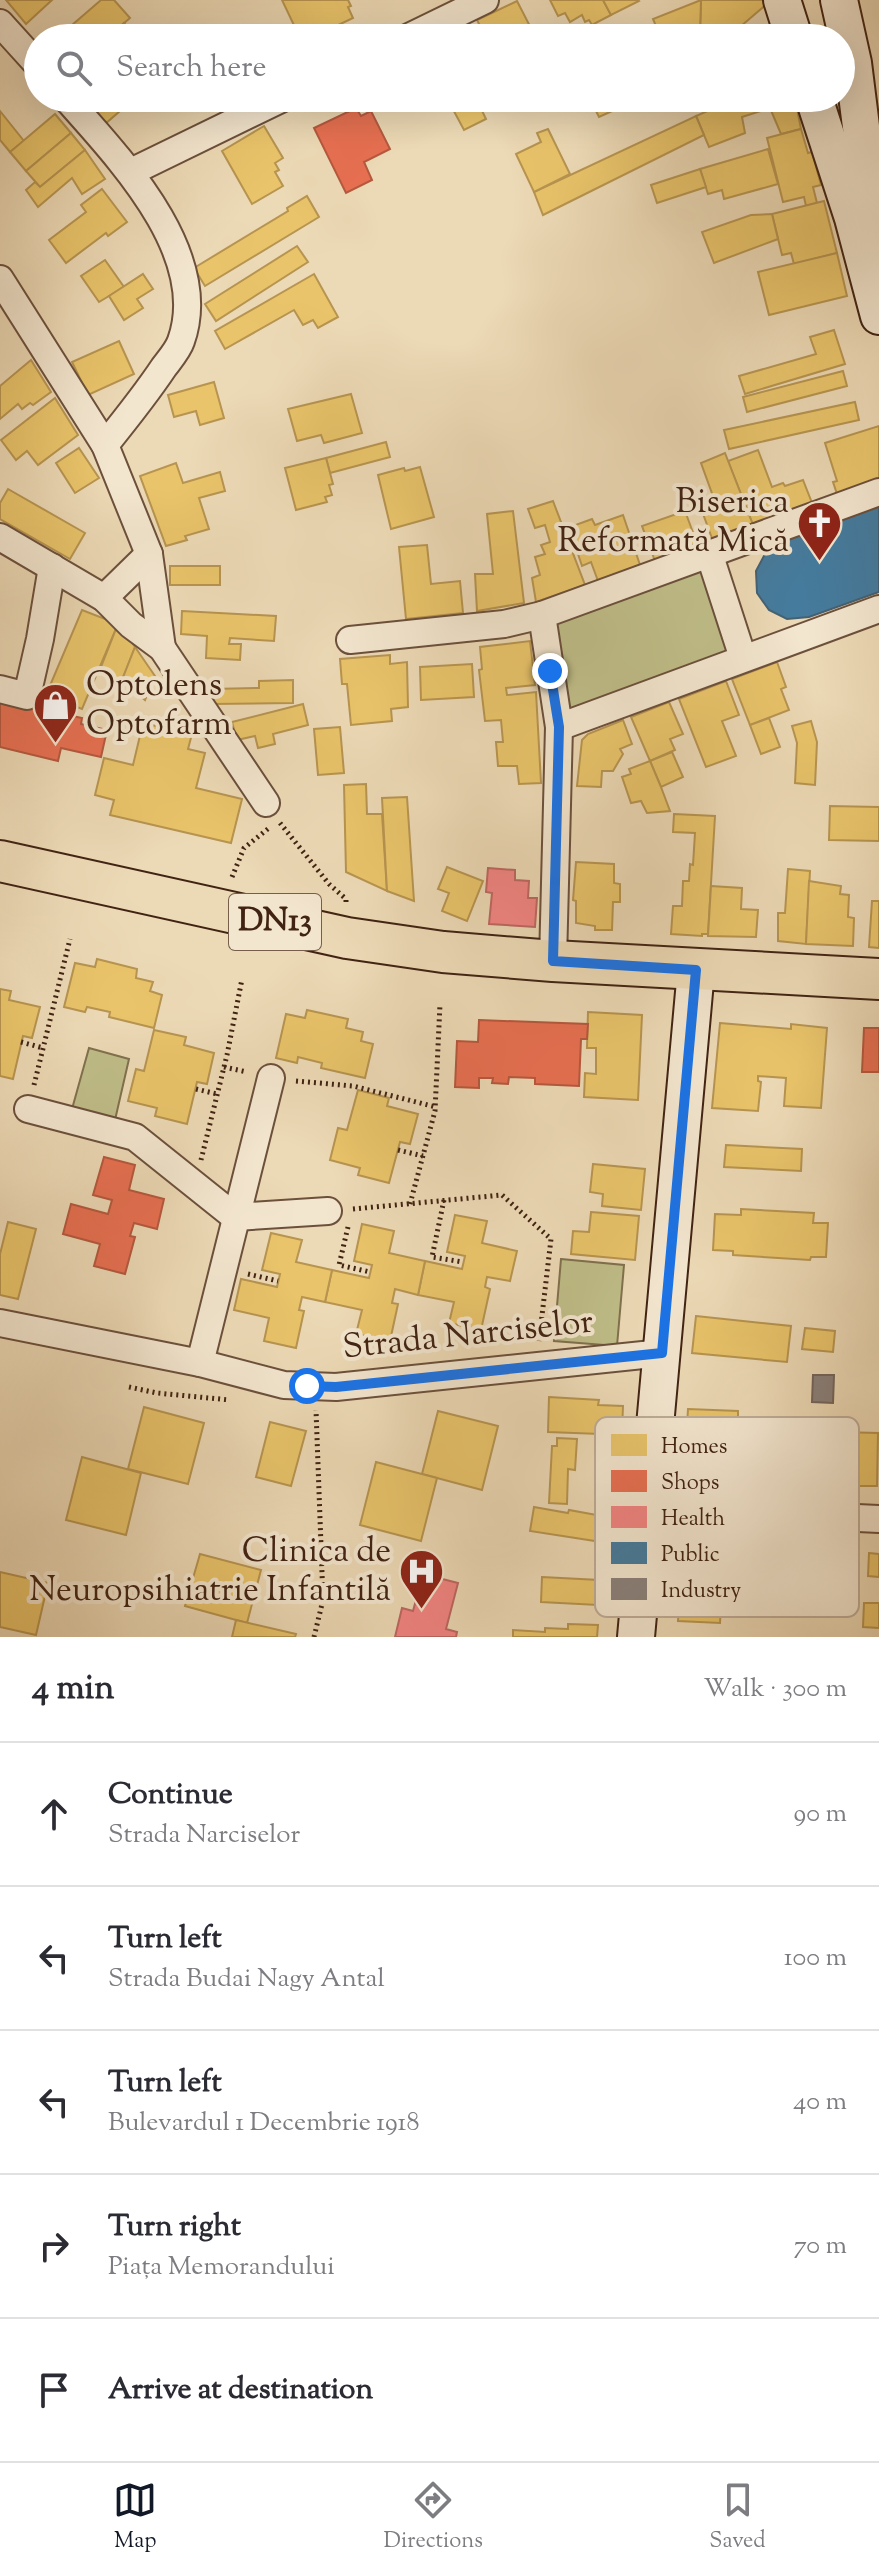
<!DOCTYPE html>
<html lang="en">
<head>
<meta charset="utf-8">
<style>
  body { margin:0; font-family:"Sorts Mill Goudy",serif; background:#f7f7f7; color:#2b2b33 }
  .stop { position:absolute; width:24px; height:24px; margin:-18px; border:6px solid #1a73e8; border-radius:50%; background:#fff }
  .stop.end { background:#1a73e8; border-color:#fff; box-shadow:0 2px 8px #0008 }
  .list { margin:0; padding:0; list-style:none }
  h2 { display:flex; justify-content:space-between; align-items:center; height:104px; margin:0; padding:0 32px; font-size:34px }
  h2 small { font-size:26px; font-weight:400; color:#7c7c81 }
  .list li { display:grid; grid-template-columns:52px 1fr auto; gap:24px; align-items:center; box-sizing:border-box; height:144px; padding:0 32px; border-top:2px solid #e1e1e2 }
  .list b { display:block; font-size:30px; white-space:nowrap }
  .list p { margin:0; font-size:26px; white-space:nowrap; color:#7c7c81 }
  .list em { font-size:26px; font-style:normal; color:#7c7c81 }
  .icon { flex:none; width:44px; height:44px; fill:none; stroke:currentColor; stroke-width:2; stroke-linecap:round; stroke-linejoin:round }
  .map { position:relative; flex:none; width:879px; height:1637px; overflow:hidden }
  .search { position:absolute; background:#fff; box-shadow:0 8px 32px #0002; left:24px; right:24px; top:24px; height:88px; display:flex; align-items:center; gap:20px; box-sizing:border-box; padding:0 28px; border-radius:44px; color:#7c7c81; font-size:30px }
  .sheet { height:824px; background:#fff }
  nav { display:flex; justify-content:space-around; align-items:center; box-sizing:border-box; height:112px; border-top:2px solid #e1e1e2; background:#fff; font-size:22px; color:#7c7c81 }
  nav a { display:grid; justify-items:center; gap:4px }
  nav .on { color:#111827 }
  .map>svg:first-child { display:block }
</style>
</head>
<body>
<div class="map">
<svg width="879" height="1637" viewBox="0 0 879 1637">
  <rect width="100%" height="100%" fill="#ecd9b5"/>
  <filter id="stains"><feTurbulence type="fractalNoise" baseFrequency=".0025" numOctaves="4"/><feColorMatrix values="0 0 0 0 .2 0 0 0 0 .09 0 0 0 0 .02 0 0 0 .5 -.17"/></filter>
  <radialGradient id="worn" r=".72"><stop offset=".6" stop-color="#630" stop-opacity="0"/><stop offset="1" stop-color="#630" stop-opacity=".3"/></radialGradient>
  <g fill="#bfbd88" stroke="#80704e" stroke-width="2">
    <path d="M720,561L754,648L564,717L550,623Z"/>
    <path d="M89,1048L129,1059L115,1120L72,1109Z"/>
    <path d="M561,1259L624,1265L617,1346L554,1341Z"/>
  </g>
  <g fill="#e9c46a" stroke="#b79450" stroke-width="2">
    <path d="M6,0H52L26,24Z"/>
    <path d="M101,0H114L130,18L107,38H57Z"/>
    <path d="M282,0H348L351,6L348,7L353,18L311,38L307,35L300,38Z"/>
    <path d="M550,0H603L611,15L592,25L589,20L585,22L582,15L570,22L565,13L558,16Z"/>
    <path d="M603,0H638L639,1L611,15Z"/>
    <path d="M701,0H766L768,3L740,27L718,36L700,35Z"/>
    <path d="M701,0L700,31L683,38H661L653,19Z"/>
    <path d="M517,1L536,38H486L477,20Z"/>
    <path d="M124,23L137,38H107Z"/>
    <path d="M82,98H135L105,124Z"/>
    <path d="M388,98H430L407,110L402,100L392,105Z"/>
    <path d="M457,98H476L486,119L464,130L449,102Z"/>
    <path d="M603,98H625L628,104L599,117L592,103Z"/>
    <path d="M737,98H795L801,129L781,134L770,108L742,117L745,133L709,147L696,116Z"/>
    <path d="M0,111L24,141L10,152L0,140Z"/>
    <path d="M55,114L71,133L26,171L10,152Z"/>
    <path d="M696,116L704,135L543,215L534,192Z"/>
    <path d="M264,126L283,158L275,163L279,170L275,172L283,186L252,204L222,151Z"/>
    <path d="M548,129L570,174L534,192L516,154L541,142L537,133Z"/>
    <path d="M801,129L808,153L812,152L821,185L813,187L817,203L806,206L804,197L783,202L767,138Z"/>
    <path d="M71,133L85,150L40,187L26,171Z"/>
    <path d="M768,149L778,184L724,199L722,190L708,194L700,169Z"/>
    <path d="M85,150L105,179L82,194L72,178L38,207L26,190L35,182L40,187Z"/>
    <path d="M700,169L706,187L657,203L651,185Z"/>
    <path d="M102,189L127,222L108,236L106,233L66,263L49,240L86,212L81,205Z"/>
    <path d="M307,196L319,217L205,286L194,268L288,211L287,208Z"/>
    <path d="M824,201L837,253L794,264L791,253L782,255L772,214Z"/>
    <path d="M772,214L778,239L714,263L702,232L751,215Z"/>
    <path d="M297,246L308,262L216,321L205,304Z"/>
    <path d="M837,253L847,296L769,315L758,272Z"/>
    <path d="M105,260L124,287L99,302L81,276Z"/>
    <path d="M143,274L153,289L137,299L143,308L124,320L109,296Z"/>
    <path d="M314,274L338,317L318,328L313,320L303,325L294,310L225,349L215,331Z"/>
    <path d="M834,330L845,364L745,394L739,376L816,354L810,337Z"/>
    <path d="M119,341L134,374L88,395L72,362Z"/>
    <path d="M31,360L51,392L33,405L30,403L22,409L18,404L0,419V386Z"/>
    <path d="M843,371L847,386L747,412L743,397Z"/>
    <path d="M214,382L224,418L200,425L196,411L174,417L168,395Z"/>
    <path d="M351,394L362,433L324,443L321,435L297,441L288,409Z"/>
    <path d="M55,398L78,435L38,465L27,451L16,460L1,440Z"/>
    <path d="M855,402L859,420L729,449L724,430Z"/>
    <path d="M879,426V481L837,494L833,482L837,481L825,443Z"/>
    <path d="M386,442L390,457L330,473L326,458Z"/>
    <path d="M79,448L99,478L75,493L56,463Z"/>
    <path d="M758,450L772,487L783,483L785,486L803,480L812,503L753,525L728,461Z"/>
    <path d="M725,453L753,525L713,541L702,511L707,509L705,502L714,499L701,463Z"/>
    <path d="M326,458L333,484L329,485L332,495L325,497L327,502L296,510L285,468Z"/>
    <path d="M176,463L183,483L220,472L225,491L199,498L209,529L185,536L187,540L166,546L140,476Z"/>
    <path d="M420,467L434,517L391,529L378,475L404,468L405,471Z"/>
    <path d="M8,489L85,533L70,559L0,519V503Z"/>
    <path d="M553,501L585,585L536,602L532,578L540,575L535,557L545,554L541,545L550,542L545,525L535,528L528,509Z"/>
    <path d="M513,511L524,603L477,611L475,574H493L487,514Z"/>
    <path d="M685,511L698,546L655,561L642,526Z"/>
    <path d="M623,515L640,565L598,581L591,562L582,566L576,548L579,547L570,527L592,519L595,525Z"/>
    <path d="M427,545L431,584L460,581L463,613L406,619L399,547Z"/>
    <rect x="170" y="566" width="50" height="19"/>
    <path d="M82,610L118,624L82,709L46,695Z"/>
    <path d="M182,611L276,616L274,641L230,638L229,644H241L240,660L206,658L207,636L181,634Z"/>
    <path d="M118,624L135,647L122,680L99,672Z"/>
    <path d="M530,641L535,685L506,688L507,695L536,692L541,783L519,784L517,766H498L496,742H503L501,720L485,721L479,670L482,669L480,647Z"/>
    <path d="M135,647L155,676L145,700L122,680Z"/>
    <path d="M390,655V664L407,662L408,707L391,709L392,721L351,725L347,684H342L340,659Z"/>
    <path d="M777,662L786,687L781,689L789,710L750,725L732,679Z"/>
    <path d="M472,664L474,697L421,700L420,667Z"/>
    <path d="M293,680V703L212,704V689L259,688V681Z"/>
    <path d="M726,681L739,715L722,721L736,756L706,767L679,699Z"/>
    <path d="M669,702L683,734L670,739L675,750L650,761L631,717Z"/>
    <path d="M303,704L308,725L273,734L275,744L258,748L255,736L237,740L232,722Z"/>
    <path d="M769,718L780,747L761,754L750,725Z"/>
    <path d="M623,720L632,744L620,749L623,754L613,771H602L601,787L577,786L582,740L588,734Z"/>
    <path d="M811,721L817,742L815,785L795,783L797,743L792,726Z"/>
    <path d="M143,723L192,734L188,749L205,753L196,788L242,799L231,843L110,815L114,800L95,795L104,758L133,765Z"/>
    <path d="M340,727L344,773L318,775L314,729Z"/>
    <path d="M672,752L683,777L661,787L650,761Z"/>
    <path d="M650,761L661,787L670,811L647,813L641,801L631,803L622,777L631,774L629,769Z"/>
    <path d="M366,784L367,814H382L387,891L346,872L344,785Z"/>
    <path d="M407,797L414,901L387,891L382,798Z"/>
    <path d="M830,806L879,807V841L829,840Z"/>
    <path d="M674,814L715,816L708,934H702V936L671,934L673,906H682L683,881H689L690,864L693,865L695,833L673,832Z"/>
    <path d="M576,862L614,864V883L620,884V902H613L612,930H595V926L576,923V901L573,900Z"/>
    <path d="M447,867L483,881L467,921L442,911L449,893L438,889Z"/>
    <path d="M788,869L810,871L806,944L778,941V913H785Z"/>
    <path d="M809,881L841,886L840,894L849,895L848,917L854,918L853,946L806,944Z"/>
    <path d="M711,886L742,888L741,909L758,910L756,937L708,936Z"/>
    <path d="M872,901H879V948L869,947Z"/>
    <path d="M97,959L137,969L136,978L153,982L150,991L162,995L154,1028L109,1017L110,1012L87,1007L85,1012L64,1007L75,963L95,967Z"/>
    <path d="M0,989L11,991L9,1000L40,1007L32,1038L23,1036L13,1079L0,1076Z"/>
    <path d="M307,1010L348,1019L346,1028L363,1032L361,1041L373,1044L365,1078L321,1068L322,1063L298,1057L297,1063L276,1058L286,1014L305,1018Z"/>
    <path d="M588,1012L642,1015L638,1100L584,1097L585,1073L596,1074V1048H587Z"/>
    <path d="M720,1023L791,1029V1024L827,1028L821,1108L784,1106L786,1078L758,1076V1081L761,1082L758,1111L712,1108Z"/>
    <path d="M154,1030L186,1037L184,1045L214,1053L207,1084L197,1082L187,1124L155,1116L157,1108L128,1101L136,1069L144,1071Z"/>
    <path d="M358,1090L389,1098L387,1106L418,1114L410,1144L400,1142L389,1183L358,1175L360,1168L330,1160L338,1128L347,1130Z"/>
    <path d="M726,1145L802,1149L801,1171L724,1167Z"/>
    <path d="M593,1164L645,1169L641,1210L602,1206L603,1194L590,1192Z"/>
    <path d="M741,1209L814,1213L813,1223H828L826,1257H811L810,1260L733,1255V1251L713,1250L715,1214L741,1215Z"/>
    <path d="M591,1212L639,1216L635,1260L571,1254L573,1231L589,1232Z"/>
    <path d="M455,1215L487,1221L482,1243L517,1251L510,1281L487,1277L485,1287L490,1289L481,1330L449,1323L454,1302L418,1295L425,1261L462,1269L465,1256L447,1252Z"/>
    <path d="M8,1222L36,1229L18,1299L0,1295V1254Z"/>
    <path d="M362,1224L394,1231L389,1253L425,1261L418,1295L395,1289L392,1303L398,1304L390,1341L356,1334L362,1310L325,1302L332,1270L369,1278L372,1265L354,1261Z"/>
    <path d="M271,1233L302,1240L296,1262L332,1270L325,1302L302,1297L299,1310L304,1311L296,1348L264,1341L269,1318L234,1310L241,1279L277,1287L280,1274L262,1270Z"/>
    <path d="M696,1316L791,1326L787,1362L692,1353Z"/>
    <path d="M805,1328L835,1331L833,1352L802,1349Z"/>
    <path d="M549,1397L599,1400L598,1405L623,1406L622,1432L600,1431V1434L548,1432Z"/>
    <path d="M144,1407L204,1423L188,1484L128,1469Z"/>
    <path d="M688,1409L738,1411V1417L746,1418V1432L733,1431V1443L686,1441Z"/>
    <path d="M438,1411L498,1426L482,1490L422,1474Z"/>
    <path d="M270,1422L306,1431L291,1486L256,1477Z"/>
    <path d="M839,1432L878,1433L877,1486H838Z"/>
    <path d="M557,1438L577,1439L575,1470L568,1469L567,1504L549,1503L552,1446H557Z"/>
    <path d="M82,1457L141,1473L126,1535L66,1520Z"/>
    <path d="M376,1462L437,1478L421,1541L360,1525Z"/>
    <path d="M534,1507L568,1513L569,1510L613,1518L608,1543L530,1531Z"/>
    <path d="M693,1550L720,1552L719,1567H736L734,1589L722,1588L720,1623L678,1621L682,1559L692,1560Z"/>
    <path d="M869,1553L879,1554V1577L868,1576Z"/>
    <path d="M200,1554L261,1570L247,1623L185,1606Z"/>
    <path d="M0,1572L48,1583L36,1635L0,1627Z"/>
    <path d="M542,1577L599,1580L598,1605L541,1602Z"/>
    <path d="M864,1603H879V1628L863,1627Z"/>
    <path d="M236,1620L296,1634L295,1637H232Z"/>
    <path d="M568,1624L598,1625L597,1637H513V1630L545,1632V1628L568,1629Z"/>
  </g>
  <g fill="#e76f51" stroke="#b5583e" stroke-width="2">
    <path d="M356,108L361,116L371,111L390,149L364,162L372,180L346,193L314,128Z"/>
    <path d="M0,700L82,718L81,724L107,730L101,757L61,748L58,761L0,747Z"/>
    <path d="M479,1020L588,1024L587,1039H581L579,1086L535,1084V1078L509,1077L508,1084L492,1083L493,1078H479V1088L455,1087L457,1041L478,1042Z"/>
    <path d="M864,1028H879V1072H862Z"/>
    <path d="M104,1157L135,1165L129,1190L164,1199L157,1229L134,1223L130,1236L135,1237L125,1274L94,1266L100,1244L63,1234L71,1204L108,1214L112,1200L93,1195Z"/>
  </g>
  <g fill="#f28482" stroke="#bd6761" stroke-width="2">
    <path d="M488,868L515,870V880L529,881L528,898H537L535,927L489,924L492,893L486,892Z"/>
    <path d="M423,1574L458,1583L446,1629L457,1632L456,1637H395L402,1608L413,1611Z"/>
  </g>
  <path fill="#457b9d" stroke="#446174" stroke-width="2" d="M879,506V592L809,617L787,619L769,610L757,593L756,571L766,552L782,541Z"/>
  <path fill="#8a817c" stroke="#74655c" stroke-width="2" d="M813,1375H834L833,1403L812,1402Z"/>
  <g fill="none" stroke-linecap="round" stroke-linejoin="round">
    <defs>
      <g id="street">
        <path d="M0,23L38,65"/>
        <path d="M407,38L485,0"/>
        <path d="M66,98C119,158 212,254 181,341C178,350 170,359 164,367C146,394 126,419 105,445"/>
        <path d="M131,172L283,98"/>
        <path d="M0,279L105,445L149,554L162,648"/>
        <path d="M879,492L542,615L559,727L879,609"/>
        <path d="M0,537L104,598L131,625L162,648L266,803"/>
        <path d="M710,556L743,658"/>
        <path d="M104,598L149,554"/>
        <path d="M350,640L504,624L542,615"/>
        <path d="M0,689L27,696L40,639L52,567"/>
        <path d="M553,961L559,727"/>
        <path d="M28,1109L135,1137L235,1217L328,1211"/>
        <path d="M0,1323L200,1363L284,1385L336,1387L662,1353"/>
        <path d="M200,1363L271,1078"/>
        <path d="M648,1508L879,1519"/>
      </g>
      <g id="secondary">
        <path d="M782,0L794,38"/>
        <path d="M839,0L853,63L879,270"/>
        <path d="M814,98L853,218L879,316"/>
        <path d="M636,1637L696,970"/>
      </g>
      <path id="primary" d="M0,861L347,938L443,952L553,961L879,979"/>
    </defs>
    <use href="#street" stroke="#6c503c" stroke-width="30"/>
    <use href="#secondary" stroke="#412313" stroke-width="40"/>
    <use href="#primary" stroke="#412313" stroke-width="44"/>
    <g stroke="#412313" stroke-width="5" stroke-dasharray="2 4" stroke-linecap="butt">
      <path d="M280,823L329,884L346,899V905"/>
      <path d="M232,877L244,848L269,828"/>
      <path d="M21,1042L43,1048"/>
      <path d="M224,1067L247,1072"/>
      <path d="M296,1081L353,1086L436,1107"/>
      <path d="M34,1085L70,939"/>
      <path d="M196,1089L217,1094"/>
      <path d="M398,1150L423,1156"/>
      <path d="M201,1160L227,1055L242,979"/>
      <path d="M444,1200L432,1257L463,1262"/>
      <path d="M410,1204L435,1111L440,1004"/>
      <path d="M353,1209L502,1195L551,1239L539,1341"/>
      <path d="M348,1227L339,1265L370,1272"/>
      <path d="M248,1274L278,1281"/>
      <path d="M129,1387L157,1393L230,1400"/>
      <path d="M314,1637L323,1600L316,1410"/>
    </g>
    <use href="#street" stroke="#f3e6cf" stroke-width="26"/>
    <use href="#secondary" stroke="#f3e6cf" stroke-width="36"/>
    <use href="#primary" stroke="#ecd9b5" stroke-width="40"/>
  </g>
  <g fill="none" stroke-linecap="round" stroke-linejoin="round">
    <path stroke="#1a73e8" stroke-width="10" d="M307,1386L336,1387L662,1353L696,970L553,961L559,727L550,671"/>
  </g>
  <defs>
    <symbol id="church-pin" viewBox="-11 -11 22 30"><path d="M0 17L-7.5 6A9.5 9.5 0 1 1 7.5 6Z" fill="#8f2418" stroke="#f3e6cf"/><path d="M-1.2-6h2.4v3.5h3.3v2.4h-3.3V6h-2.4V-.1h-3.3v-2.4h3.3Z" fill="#fff"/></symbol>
    <symbol id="shop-pin" viewBox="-11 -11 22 30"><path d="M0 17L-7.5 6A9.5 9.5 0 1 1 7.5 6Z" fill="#8f2418" stroke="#f3e6cf"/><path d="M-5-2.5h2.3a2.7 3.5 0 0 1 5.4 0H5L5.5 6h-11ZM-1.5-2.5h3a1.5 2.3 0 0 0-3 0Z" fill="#fff"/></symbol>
    <symbol id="hospital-pin" viewBox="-11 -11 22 30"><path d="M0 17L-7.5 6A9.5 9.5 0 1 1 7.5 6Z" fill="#8f2418" stroke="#f3e6cf"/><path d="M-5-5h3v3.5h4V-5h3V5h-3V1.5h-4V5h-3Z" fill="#fff"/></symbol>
  </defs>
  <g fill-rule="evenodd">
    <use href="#church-pin" x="794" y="498" width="51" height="69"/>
    <use href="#shop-pin" x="30" y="680" width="51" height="69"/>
    <use href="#hospital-pin" x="396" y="1546" width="51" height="69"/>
  </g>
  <g text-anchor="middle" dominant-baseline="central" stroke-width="8" stroke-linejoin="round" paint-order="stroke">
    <rect fill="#f3e6cf" stroke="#765e4b" stroke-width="2" x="229" y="894" width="92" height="56" rx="6"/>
    <g font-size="32" font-weight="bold" fill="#412313">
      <text x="275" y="922">DN13</text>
    </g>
    <g font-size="34" fill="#412313" stroke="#f3e6cf" text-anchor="end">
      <text x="789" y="503">Biserica<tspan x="789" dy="39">Reformată Mică</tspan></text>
      <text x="86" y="686" text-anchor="start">Optolens<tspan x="86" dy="39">Optofarm</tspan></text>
      <text x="391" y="1552">Clinica de<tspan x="391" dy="39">Neuropsihiatrie Infantilă</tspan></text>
    </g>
    <g font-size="34" fill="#412313" stroke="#f3e6cf">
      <text transform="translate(468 1336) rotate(-6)">Strada Narciselor</text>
    </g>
  </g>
  <rect x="595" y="1417" width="264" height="200" rx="12" fill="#f3e6cf" stroke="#beac97" stroke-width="2"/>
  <rect x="611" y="1434" width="36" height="22" fill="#e9c46a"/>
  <rect x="611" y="1470" width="36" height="22" fill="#e76f51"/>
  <rect x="611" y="1506" width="36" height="22" fill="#f28482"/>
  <rect x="611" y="1542" width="36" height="22" fill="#457b9d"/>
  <rect x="611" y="1578" width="36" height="22" fill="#8a817c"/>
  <g font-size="22" fill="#412313">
    <text x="661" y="1453">Homes</text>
    <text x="661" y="1489">Shops</text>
    <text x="661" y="1525">Health</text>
    <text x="661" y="1561">Public</text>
    <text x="661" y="1597">Industry</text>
  </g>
  <rect width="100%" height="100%" filter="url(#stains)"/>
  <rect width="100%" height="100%" fill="url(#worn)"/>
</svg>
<div class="stop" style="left:307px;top:1386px"></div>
<div class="stop end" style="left:550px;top:671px"></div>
<div class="search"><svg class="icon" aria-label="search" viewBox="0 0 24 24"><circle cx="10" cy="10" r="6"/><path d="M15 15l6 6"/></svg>Search here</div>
</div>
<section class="sheet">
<h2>4 min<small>Walk · 300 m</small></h2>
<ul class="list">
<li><svg class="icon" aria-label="ahead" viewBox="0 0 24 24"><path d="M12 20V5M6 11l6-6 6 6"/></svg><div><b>Continue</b><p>Strada Narciselor</p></div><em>90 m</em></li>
<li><svg class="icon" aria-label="left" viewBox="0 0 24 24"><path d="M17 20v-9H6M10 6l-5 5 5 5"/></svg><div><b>Turn left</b><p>Strada Budai Nagy Antal</p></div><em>100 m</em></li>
<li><svg class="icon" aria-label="left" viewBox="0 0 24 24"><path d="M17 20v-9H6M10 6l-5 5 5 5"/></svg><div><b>Turn left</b><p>Bulevardul 1 Decembrie 1918</p></div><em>40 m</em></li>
<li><svg class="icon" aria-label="right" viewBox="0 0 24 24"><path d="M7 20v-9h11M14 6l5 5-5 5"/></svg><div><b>Turn right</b><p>Piața Memorandului</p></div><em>70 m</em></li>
<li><svg class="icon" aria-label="arrive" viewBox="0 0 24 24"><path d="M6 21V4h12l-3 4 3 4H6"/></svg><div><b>Arrive at destination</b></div></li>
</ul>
</section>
<nav>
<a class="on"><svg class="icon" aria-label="map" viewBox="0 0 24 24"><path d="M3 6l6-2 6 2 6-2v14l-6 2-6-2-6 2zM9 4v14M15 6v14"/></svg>Map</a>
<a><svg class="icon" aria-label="directions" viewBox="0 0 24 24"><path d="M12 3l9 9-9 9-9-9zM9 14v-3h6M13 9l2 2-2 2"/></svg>Directions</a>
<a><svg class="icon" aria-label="saved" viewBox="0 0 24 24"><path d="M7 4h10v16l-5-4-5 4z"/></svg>Saved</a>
</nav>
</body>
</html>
